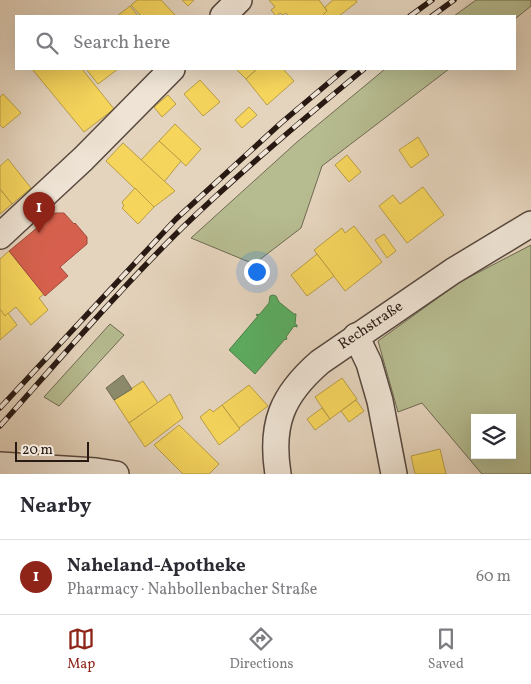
<!DOCTYPE html>
<html lang="en">
<head>
<meta charset="utf-8">
<style>
  body { margin:0; font-family:Vollkorn,serif; background:#f7f7f7; color:#2b2b33 }
  .controls { position:absolute; right:15px; bottom:15px; display:grid; overflow:hidden; border-radius:0px; box-shadow:0 5px 20px #0002 }
  .controls button { width:45px; height:45px; display:grid; place-items:center; padding:0; border:0; border-bottom:1px solid #e1e1e2; background:#fff; color:#2b2b33; font:25px sans-serif }
  .scale { position:absolute; left:15px; bottom:12px; width:74px; box-sizing:border-box; padding-left:5px; border:2px solid #281913; border-top:0; font-size:14px; line-height:18px; white-space:nowrap; color:#281913; -webkit-text-stroke:4px #eee3d4; paint-order:stroke }
  .you { position:absolute; left:256px; top:271px; width:18px; height:18px; margin:-12px; border:4px solid #fff; border-radius:50%; background:#1a73e8; box-shadow:0 0 0 8px #1a73e833 }
  .badge { display:grid; place-items:center; width:32px; height:32px; border-radius:50%; background:#8f2418; color:#fff; font-size:16px; font-weight:700 }
  .pin { position:absolute; translate:-50% -41px; filter:drop-shadow(0 1px 2px #0008) }
  .pin::after { content:''; position:absolute; top:26px; width:18px; height:15px; background:inherit; clip-path:polygon(0 0,100% 0,50% 100%) }
  .list { margin:0; padding:0; list-style:none }
  h2 { display:flex; justify-content:space-between; align-items:center; height:65px; margin:0; padding:0 20px; font-size:21px }
  h2 small { font-size:16px; font-weight:400; color:#7c7c81 }
  .list li { display:grid; grid-template-columns:32px 1fr auto; gap:15px; align-items:center; box-sizing:border-box; height:75px; padding:0 20px; border-top:1px solid #e1e1e2 }
  .list b { display:block; font-size:19px; white-space:nowrap }
  .list p { margin:0; font-size:16px; white-space:nowrap; color:#7c7c81 }
  .list em { font-size:16px; font-style:normal; color:#7c7c81 }
  .icon { flex:none; width:28px; height:28px; fill:none; stroke:currentColor; stroke-width:2; stroke-linecap:round; stroke-linejoin:round }
  .map { position:relative; flex:none; width:531px; height:474px; overflow:hidden }
  .search { position:absolute; background:#fff; box-shadow:0 5px 20px #0002; left:15px; right:15px; top:15px; height:55px; display:flex; align-items:center; gap:12px; box-sizing:border-box; padding:0 18px; border-radius:0px; color:#7c7c81; font-size:19px }
  .sheet { height:140px; background:#fff }
  nav { display:flex; justify-content:space-around; align-items:center; box-sizing:border-box; height:70px; border-top:1px solid #e1e1e2; background:#fff; font-size:14px; color:#7c7c81 }
  nav a { display:grid; justify-items:center; gap:2px }
  nav .on { color:#8f2418 }
  .map>svg:first-child { display:block }
</style>
</head>
<body>
<div class="map">
<svg width="531" height="474" viewBox="0 0 531 474">
  <rect width="100%" height="100%" fill="#e5d4bd"/>
  <filter id="stains"><feTurbulence type="fractalNoise" baseFrequency=".004" numOctaves="4"/><feColorMatrix values="0 0 0 0 .2 0 0 0 0 .09 0 0 0 0 .02 0 0 0 .5 -.17"/></filter>
  <radialGradient id="worn" r=".72"><stop offset=".6" stop-color="#630" stop-opacity="0"/><stop offset="1" stop-color="#630" stop-opacity=".3"/></radialGradient>
  <g fill="#b6bc90" stroke="#6f6a52" fill-rule="evenodd">
    <path d="M476,0H531V6L515,19V16H454Z"/>
    <path d="M385,69H449L322,166L301,228L254,264L191,238L297,142Z"/>
    <path d="M531,245V474H482L422,403L398,412L378,341L460,282ZM475,418H512V455H475Z"/>
    <path d="M110,324L124,335L59,406L44,397Z"/>
  </g>
  <g fill="#f6d55c" stroke="#b89d46">
    <path d="M137,0H161L176,16H141L131,5Z"/>
    <path d="M182,0H194L188,6Z"/>
    <path d="M269,0H319L327,11L323,15L324,16H289L286,13L283,15L280,13L276,16L271,10L275,7Z"/>
    <path d="M333,0H356L357,2L339,16H324L323,15L327,11L325,7Z"/>
    <path d="M130,6L138,16H117Z"/>
    <path d="M32,69H82L114,109L84,132Z"/>
    <path d="M86,69H118L98,84Z"/>
    <path d="M236,69H257L246,79Z"/>
    <path d="M257,69H283L294,81L267,105L246,79Z"/>
    <path d="M200,80L220,102L203,116L184,94Z"/>
    <path d="M3,94L21,113L3,128L0,125V97Z"/>
    <path d="M168,95L176,104L162,117L154,107Z"/>
    <path d="M249,107L257,115L242,128L235,120Z"/>
    <path d="M175,124L201,149L186,166L159,141Z"/>
    <path d="M418,137L429,155L411,168L399,150Z"/>
    <path d="M159,141L181,161L164,182L141,160Z"/>
    <path d="M123,143L175,191L154,207L106,161Z"/>
    <path d="M347,155L361,172L349,182L335,165Z"/>
    <path d="M8,159L31,188L12,204L0,189V166Z"/>
    <path d="M423,187L444,215L407,243L379,206L393,195L400,204Z"/>
    <path d="M135,188L154,207L138,224L122,208L124,206L122,202Z"/>
    <path d="M0,189L12,204L0,214Z"/>
    <path d="M354,226L382,262L345,291L314,250L342,228L345,233Z"/>
    <path d="M384,234L396,251L387,258L375,240Z"/>
    <path d="M9,251L44,294L39,298L48,310L31,325L16,307L5,316L0,309V259Z"/>
    <path d="M317,254L334,276L307,296L291,275Z"/>
    <path d="M0,309L5,316L8,313L17,325L0,340Z"/>
    <path d="M342,378L357,399L330,419L315,397Z"/>
    <path d="M143,381L158,403L129,423L114,400Z"/>
    <path d="M249,385L268,406L239,428L222,405Z"/>
    <path d="M170,394L183,418L145,447L129,423Z"/>
    <path d="M356,400L364,411L349,422L341,411Z"/>
    <path d="M222,405L240,429L219,445L200,417L210,409L213,412Z"/>
    <path d="M322,408L330,419L315,430L307,419Z"/>
    <path d="M179,425L219,464L209,474H183L154,445Z"/>
    <path d="M440,449L446,474H415L411,456Z"/>
  </g>
  <path fill="#d6604d" stroke="#a24b3c" d="M55,213H64L74,224L75,223L87,237V244L60,267L68,276L45,296L9,251Z"/>
  <path fill="#5aae61" stroke="#4b814a" d="M273,295L276,296L279,302L294,314H296L295,324L297,325V327L294,326L286,337L287,338L286,340L285,339L255,374L229,350L258,316L256,315L258,314L259,315L269,303L270,296Z"/>
  <path fill="#8c8c6e" stroke="#6e6a53" d="M123,375L132,389L114,400L106,388Z"/>
  <g fill="none" stroke-linecap="round" stroke-linejoin="round">
    <defs>
      <g id="minor">
        <path d="M223,16L239,0"/>
        <path d="M0,236L83,159L172,69"/>
        <path d="M356,336L369,363L380,401L394,474"/>
        <path d="M0,465L96,471L116,474"/>
        <path d="M278,474C270,424 282,395 320,362L453,271L531,224"/>
      </g>
    </defs>
    <use href="#minor" stroke="#57483e" stroke-width="28"/>
    <use href="#minor" stroke="#eee3d4" stroke-width="25"/>
    <defs>
      <g id="rail">
        <path d="M410,16L432,0"/>
        <path d="M432,16L454,0"/>
        <path d="M0,408L176,219L281,123L345,69"/>
        <path d="M0,426C59,360 119,290 182,228C240,172 302,120 364,69"/>
      </g>
    </defs>
    <use href="#rail" stroke="#281913" stroke-width="5.5"/>
    <use href="#rail" stroke="#eee3d4" stroke-width="4" stroke-dasharray="11" stroke-linecap="butt"/>
  </g>
  <g text-anchor="middle" dominant-baseline="central" stroke-width="5" stroke-linejoin="round" paint-order="stroke">
    <g font-size="15" fill="#281913" stroke="#eee3d4">
      <text transform="translate(371 326) rotate(-34)">Rechstraße</text>
    </g>
  </g>
  <rect width="100%" height="100%" filter="url(#stains)"/>
  <rect width="100%" height="100%" fill="url(#worn)"/>
</svg>
<div class="controls">
<button><svg class="icon" aria-label="layers" viewBox="0 0 24 24"><path d="M12 4l9 5-9 5-9-5zM3 14l9 5 9-5"/></svg></button>
</div>
<div class="scale">20 m</div>
<div class="you"></div>
<div class="pin badge" style="left:39px;top:233px">1</div>
<div class="search"><svg class="icon" aria-label="search" viewBox="0 0 24 24"><circle cx="10" cy="10" r="6"/><path d="M15 15l6 6"/></svg>Search here</div>
</div>
<section class="sheet">
<h2>Nearby<small></small></h2>
<ul class="list">
<li><span class="badge">1</span><div><b>Naheland-Apotheke</b><p>Pharmacy · Nahbollenbacher Straße</p></div><em>60 m</em></li>
</ul>
</section>
<nav>
<a class="on"><svg class="icon" aria-label="map" viewBox="0 0 24 24"><path d="M3 6l6-2 6 2 6-2v14l-6 2-6-2-6 2zM9 4v14M15 6v14"/></svg>Map</a>
<a><svg class="icon" aria-label="directions" viewBox="0 0 24 24"><path d="M12 3l9 9-9 9-9-9zM9 14v-3h6M13 9l2 2-2 2"/></svg>Directions</a>
<a><svg class="icon" aria-label="saved" viewBox="0 0 24 24"><path d="M7 4h10v16l-5-4-5 4z"/></svg>Saved</a>
</nav>
</body>
</html>
